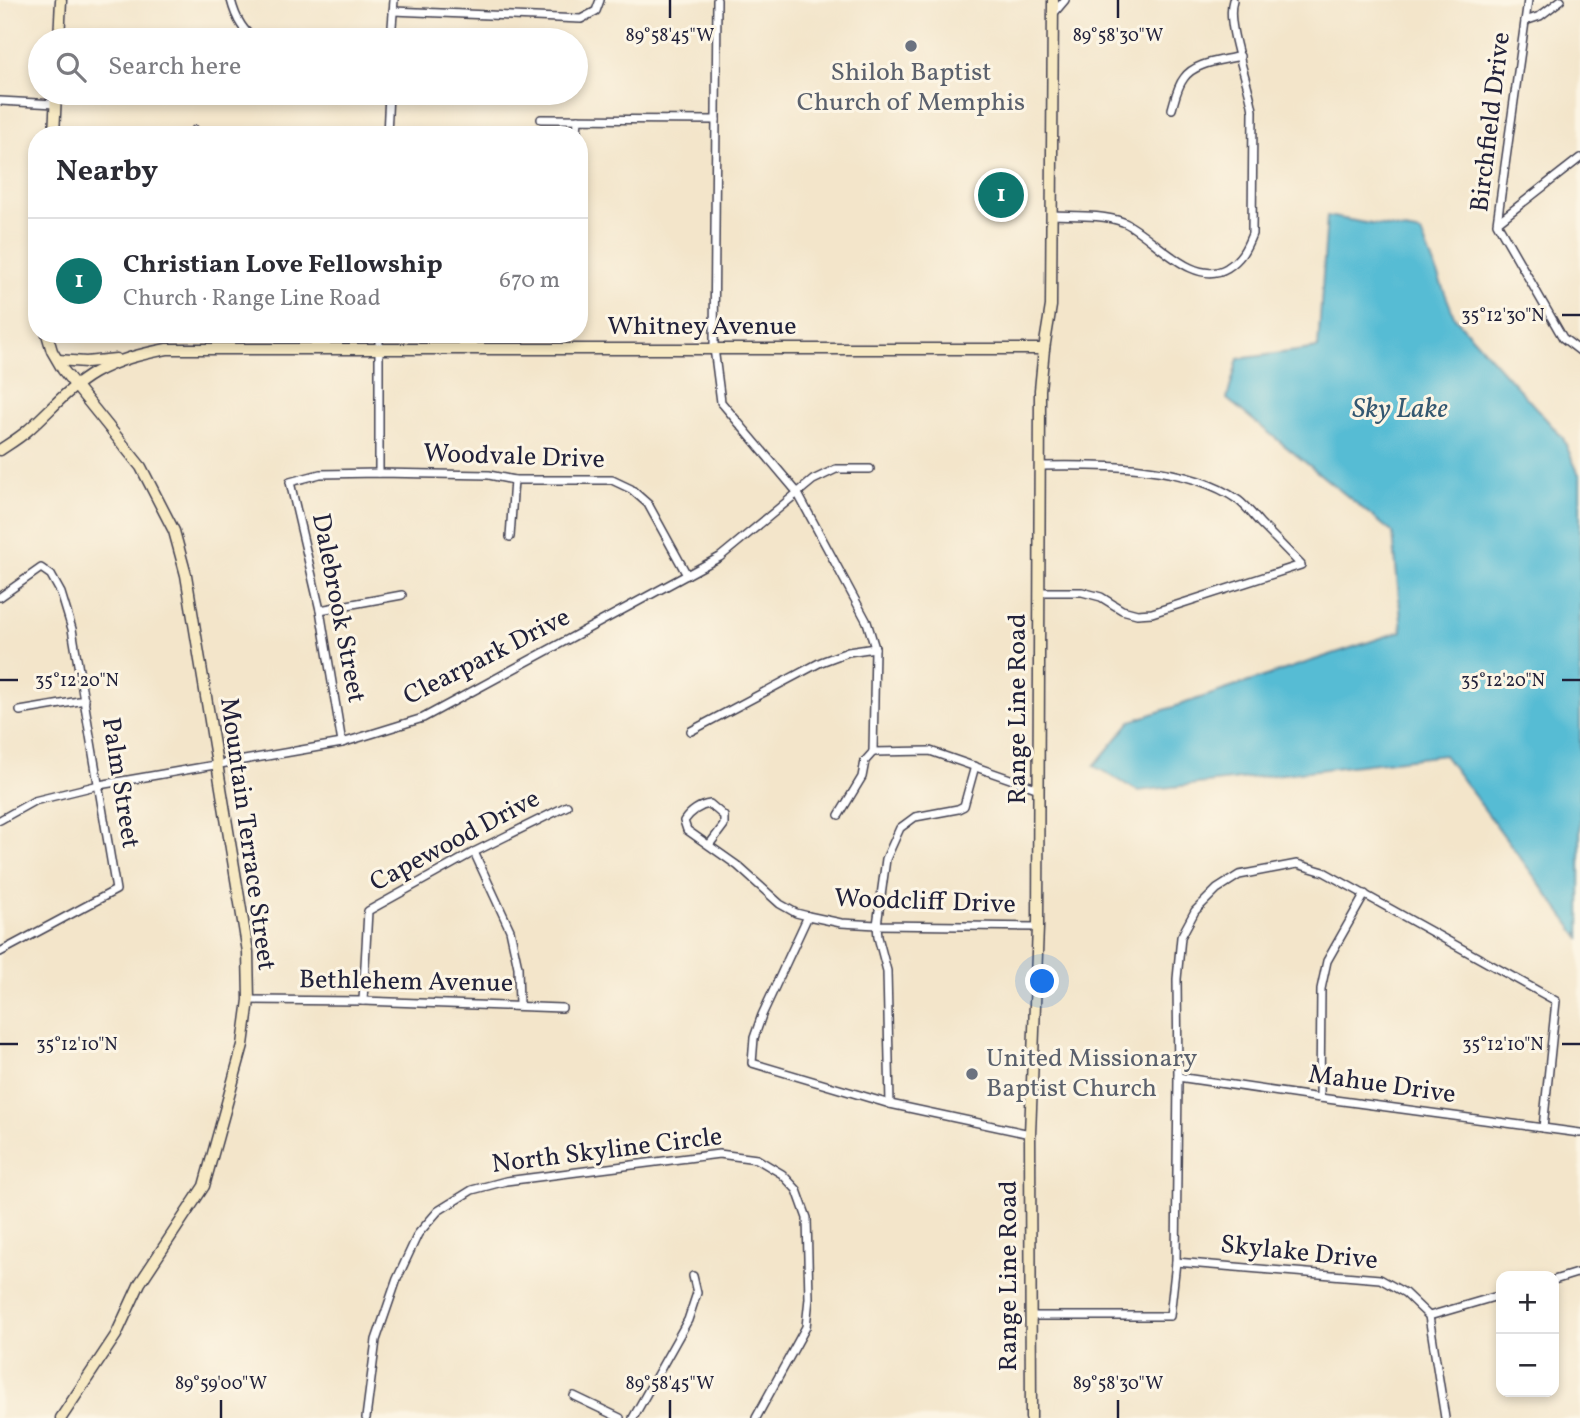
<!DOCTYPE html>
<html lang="en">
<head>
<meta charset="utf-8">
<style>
  body { margin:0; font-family:Vollkorn,serif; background:#f2f2f3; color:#2b2b33 }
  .controls { position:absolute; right:21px; bottom:21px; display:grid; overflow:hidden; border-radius:14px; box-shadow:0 4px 10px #0003 }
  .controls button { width:63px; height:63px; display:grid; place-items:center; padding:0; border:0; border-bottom:2px solid #e1e1e2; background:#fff; color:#2b2b33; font:35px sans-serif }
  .you { position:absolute; left:1043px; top:982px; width:24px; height:24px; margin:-18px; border:5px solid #fff; border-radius:50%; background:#1a73e8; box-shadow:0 0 0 10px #1a73e833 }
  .badge { display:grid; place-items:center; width:46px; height:46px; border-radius:50%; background:#0f766e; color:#fff; font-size:23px; font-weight:700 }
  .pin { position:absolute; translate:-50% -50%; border:4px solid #fff; box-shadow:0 2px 7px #0006 }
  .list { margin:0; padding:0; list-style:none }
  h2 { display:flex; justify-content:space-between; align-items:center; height:91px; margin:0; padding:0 28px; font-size:30px }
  h2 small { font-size:23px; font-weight:400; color:#7c7c81 }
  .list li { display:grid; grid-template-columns:46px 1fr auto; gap:21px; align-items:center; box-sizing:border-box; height:126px; padding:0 28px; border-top:2px solid #e1e1e2 }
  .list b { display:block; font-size:26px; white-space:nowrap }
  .list p { margin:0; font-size:23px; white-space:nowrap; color:#7c7c81 }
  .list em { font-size:23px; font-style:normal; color:#7c7c81 }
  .icon { flex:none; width:38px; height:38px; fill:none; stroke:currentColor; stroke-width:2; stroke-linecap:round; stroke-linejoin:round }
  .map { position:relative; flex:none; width:1580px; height:1418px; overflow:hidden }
  .search { position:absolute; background:#fff; box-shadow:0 4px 10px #0003; left:28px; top:28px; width:560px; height:77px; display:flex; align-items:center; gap:18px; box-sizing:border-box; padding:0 24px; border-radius:38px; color:#7c7c81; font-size:26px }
  .panel { position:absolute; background:#fff; box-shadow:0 4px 10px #0003; left:28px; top:126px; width:560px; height:217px; border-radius:28px }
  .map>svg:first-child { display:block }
</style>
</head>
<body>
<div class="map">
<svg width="1580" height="1418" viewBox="0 0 1580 1418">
  <rect width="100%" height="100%" fill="#fcf5e5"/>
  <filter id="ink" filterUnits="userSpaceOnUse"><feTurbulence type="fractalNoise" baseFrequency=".0143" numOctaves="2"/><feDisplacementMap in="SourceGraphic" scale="14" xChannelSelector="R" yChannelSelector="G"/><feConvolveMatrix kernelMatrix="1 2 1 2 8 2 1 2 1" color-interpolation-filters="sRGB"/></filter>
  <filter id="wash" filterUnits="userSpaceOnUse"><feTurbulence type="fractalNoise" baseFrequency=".00686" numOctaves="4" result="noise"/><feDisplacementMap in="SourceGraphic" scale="28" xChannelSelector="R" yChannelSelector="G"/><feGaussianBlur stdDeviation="1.57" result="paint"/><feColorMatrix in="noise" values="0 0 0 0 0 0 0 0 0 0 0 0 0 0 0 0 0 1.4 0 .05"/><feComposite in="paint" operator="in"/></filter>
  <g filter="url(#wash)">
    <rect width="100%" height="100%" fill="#f3e5ca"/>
    <path fill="#56bcd4" stroke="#3c6f88" stroke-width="2" d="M1327,216L1421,233L1455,318L1563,438L1580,477V938L1444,755L1138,791L1094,766L1131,721L1402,631L1393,533L1227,399L1238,359L1318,348Z"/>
  </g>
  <g filter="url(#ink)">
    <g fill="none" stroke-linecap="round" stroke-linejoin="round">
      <defs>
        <g id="street">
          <path d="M231,0C235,16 242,32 257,40"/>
          <path d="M717,0L714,348L721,402L797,492L867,622L875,648L873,752"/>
          <path d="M1528,0L1497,223L1563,338L1580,351"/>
          <path d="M393,11L581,19L596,11L600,0"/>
          <path d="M1054,13L1065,0"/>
          <path d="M1525,21L1540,16L1561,0"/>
          <path d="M391,40L394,0"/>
          <path d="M0,101L55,104"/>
          <path d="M1172,109C1175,99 1177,87 1184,78C1195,62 1222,61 1240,56"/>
          <path d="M541,119L716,120"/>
          <path d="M195,135V130"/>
          <path d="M387,135L389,93"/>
          <path d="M577,135L578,119"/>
          <path d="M1052,215C1074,216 1102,214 1123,222C1152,234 1192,289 1227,268C1241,259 1246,249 1252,234L1253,111C1249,82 1225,25 1233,0"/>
          <path d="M1498,222L1580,158"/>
          <path d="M379,334V473"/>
          <path d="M510,537L514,480"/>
          <path d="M1039,592H1082L1101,597L1122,610L1137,614L1152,613L1301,565C1288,551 1274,537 1260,523C1253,515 1246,506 1238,500C1187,464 1100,465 1040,466"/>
          <path d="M0,597L41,568L51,575L61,593L72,629L116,890L0,952"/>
          <path d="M320,610L402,595"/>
          <path d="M20,711L85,700"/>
          <path d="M691,731L821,662L848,652L875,648"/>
          <path d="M342,743L320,610L290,482L320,474L379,473L489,475L514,480H612L631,489L648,504L687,575"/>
          <path d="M873,752L930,751L1039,789"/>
          <path d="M839,815L862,777L865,761L873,752"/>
          <path d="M0,820L34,801L99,785L342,743L423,718L720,557L813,480L836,469H870"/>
          <path d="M709,845L724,825V816L710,804C700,805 690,812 684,821L687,830L738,866L780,904L796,913L808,916L841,923L877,925L1038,927"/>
          <path d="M474,852L510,930L518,967L519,1005"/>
          <path d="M808,916L762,1015L754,1038L752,1063L890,1104L1030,1134"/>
          <path d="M249,1000L363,1001L562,1008"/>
          <path d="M363,1001L368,911L474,852L567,806"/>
          <path d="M1178,1077L1320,1098L1580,1133"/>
          <path d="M1320,1098L1321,989L1327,961L1365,894"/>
          <path d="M890,1104L887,971L878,937L877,925L886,859L900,828L915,817L958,809L964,806L975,766"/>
          <path d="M1176,1262L1380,1279L1405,1293L1429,1316L1445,1418"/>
          <path d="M1554,1280L1580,1272"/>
          <path d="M1030,1316H1170L1176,1262L1178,1077L1177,979L1181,937L1195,911L1217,889L1239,875L1297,864L1324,872L1556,1001L1543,1128"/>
          <path d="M1429,1316L1501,1295"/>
          <path d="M574,1396L620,1418"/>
          <path d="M366,1418L376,1340L397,1279L418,1234L438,1211L472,1190L506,1181L719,1154L757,1159L782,1174L797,1190L807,1218L809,1298L806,1327L756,1418"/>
          <path d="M633,1418L688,1320L697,1293L693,1276"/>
        </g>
        <g id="secondary">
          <path d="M59,40L61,0"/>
          <path d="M54,135L56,93"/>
          <path d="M47,334L52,351L63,370L141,467L174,531L186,575L248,952L249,1000L243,1045L204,1186L140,1283L116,1335L61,1418"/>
          <path d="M58,360L86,362L116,359"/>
          <path d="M0,450C9,444 19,438 27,431C49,412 68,388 94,373C117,360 141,354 167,349H1044"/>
          <path d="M1031,1418L1030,1134L1038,927L1040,390L1044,349L1051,306L1053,0"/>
        </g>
      </defs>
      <use href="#street" stroke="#413f50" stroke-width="10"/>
      <use href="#secondary" stroke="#413f50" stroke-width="13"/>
      <use href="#street" stroke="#fff" stroke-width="7"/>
      <use href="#secondary" stroke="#f7e9c3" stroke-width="10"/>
    </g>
  </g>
  <path fill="none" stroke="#22223b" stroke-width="2.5" d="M670,0V18M1118,0V18M1562,315H1580M0,680H18M1562,680H1580M0,1044H18M1562,1044H1580M221,1400V1418M670,1400V1418M1118,1400V1418"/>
  <g fill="#6b7280" stroke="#fcf5e5" stroke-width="2.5">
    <circle cx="911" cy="46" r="7"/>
    <circle cx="972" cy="1074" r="7"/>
  </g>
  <g text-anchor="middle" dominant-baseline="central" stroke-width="6" stroke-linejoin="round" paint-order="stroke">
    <g font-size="26" fill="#5b616d" stroke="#fcf5e5">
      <text x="911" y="73">Shiloh Baptist<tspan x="911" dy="30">Church of Memphis</tspan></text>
      <text x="986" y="1059" text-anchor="start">United Missionary<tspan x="986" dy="30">Baptist Church</tspan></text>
    </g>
    <g font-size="26" fill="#22223b" stroke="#fcf5e5">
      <text transform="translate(1491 122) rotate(-83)">Birchfield Drive</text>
      <text x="702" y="327">Whitney Avenue</text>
      <text transform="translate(514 457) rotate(2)">Woodvale Drive</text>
      <text transform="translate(338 608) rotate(79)">Dalebrook Street</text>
      <text transform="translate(487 657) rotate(-27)">Clearpark Drive</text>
      <text transform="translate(1018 709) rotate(-90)">Range Line Road</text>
      <text transform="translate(120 783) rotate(81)">Palm Street</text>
      <text transform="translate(247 834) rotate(82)">Mountain Terrace Street</text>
      <text transform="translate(455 841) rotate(-28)">Capewood Drive</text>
      <text transform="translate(925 902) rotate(2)">Woodcliff Drive</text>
      <text transform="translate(406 982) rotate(1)">Bethlehem Avenue</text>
      <text transform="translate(1382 1085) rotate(8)">Mahue Drive</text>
      <text transform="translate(607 1151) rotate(-7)">North Skyline Circle</text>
      <text transform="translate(1299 1253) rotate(6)">Skylake Drive</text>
      <text transform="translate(1009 1276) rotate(-90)">Range Line Road</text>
    </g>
    <g font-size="28" font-style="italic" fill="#345871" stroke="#fcf5e5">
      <text x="1400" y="409">Sky Lake</text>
    </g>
  </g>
  <g font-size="18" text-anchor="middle" fill="#22223b" stroke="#fcf5e5" stroke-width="6" stroke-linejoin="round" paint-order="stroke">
    <text x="670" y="41">89°58'45"W</text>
    <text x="1118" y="41">89°58'30"W</text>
    <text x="1503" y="321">35°12'30"N</text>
    <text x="77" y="686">35°12'20"N</text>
    <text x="1503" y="686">35°12'20"N</text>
    <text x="77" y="1050">35°12'10"N</text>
    <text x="1503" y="1050">35°12'10"N</text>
    <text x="221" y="1389">89°59'00"W</text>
    <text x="670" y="1389">89°58'45"W</text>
    <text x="1118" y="1389">89°58'30"W</text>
  </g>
</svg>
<div class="controls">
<button>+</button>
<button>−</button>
</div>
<div class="you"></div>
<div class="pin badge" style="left:1001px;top:195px">1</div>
<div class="search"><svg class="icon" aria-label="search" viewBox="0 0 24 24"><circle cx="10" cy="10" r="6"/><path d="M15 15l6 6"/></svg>Search here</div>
<section class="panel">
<h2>Nearby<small></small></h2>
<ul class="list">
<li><span class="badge">1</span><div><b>Christian Love Fellowship</b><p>Church · Range Line Road</p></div><em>670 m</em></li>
</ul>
</section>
</div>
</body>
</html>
